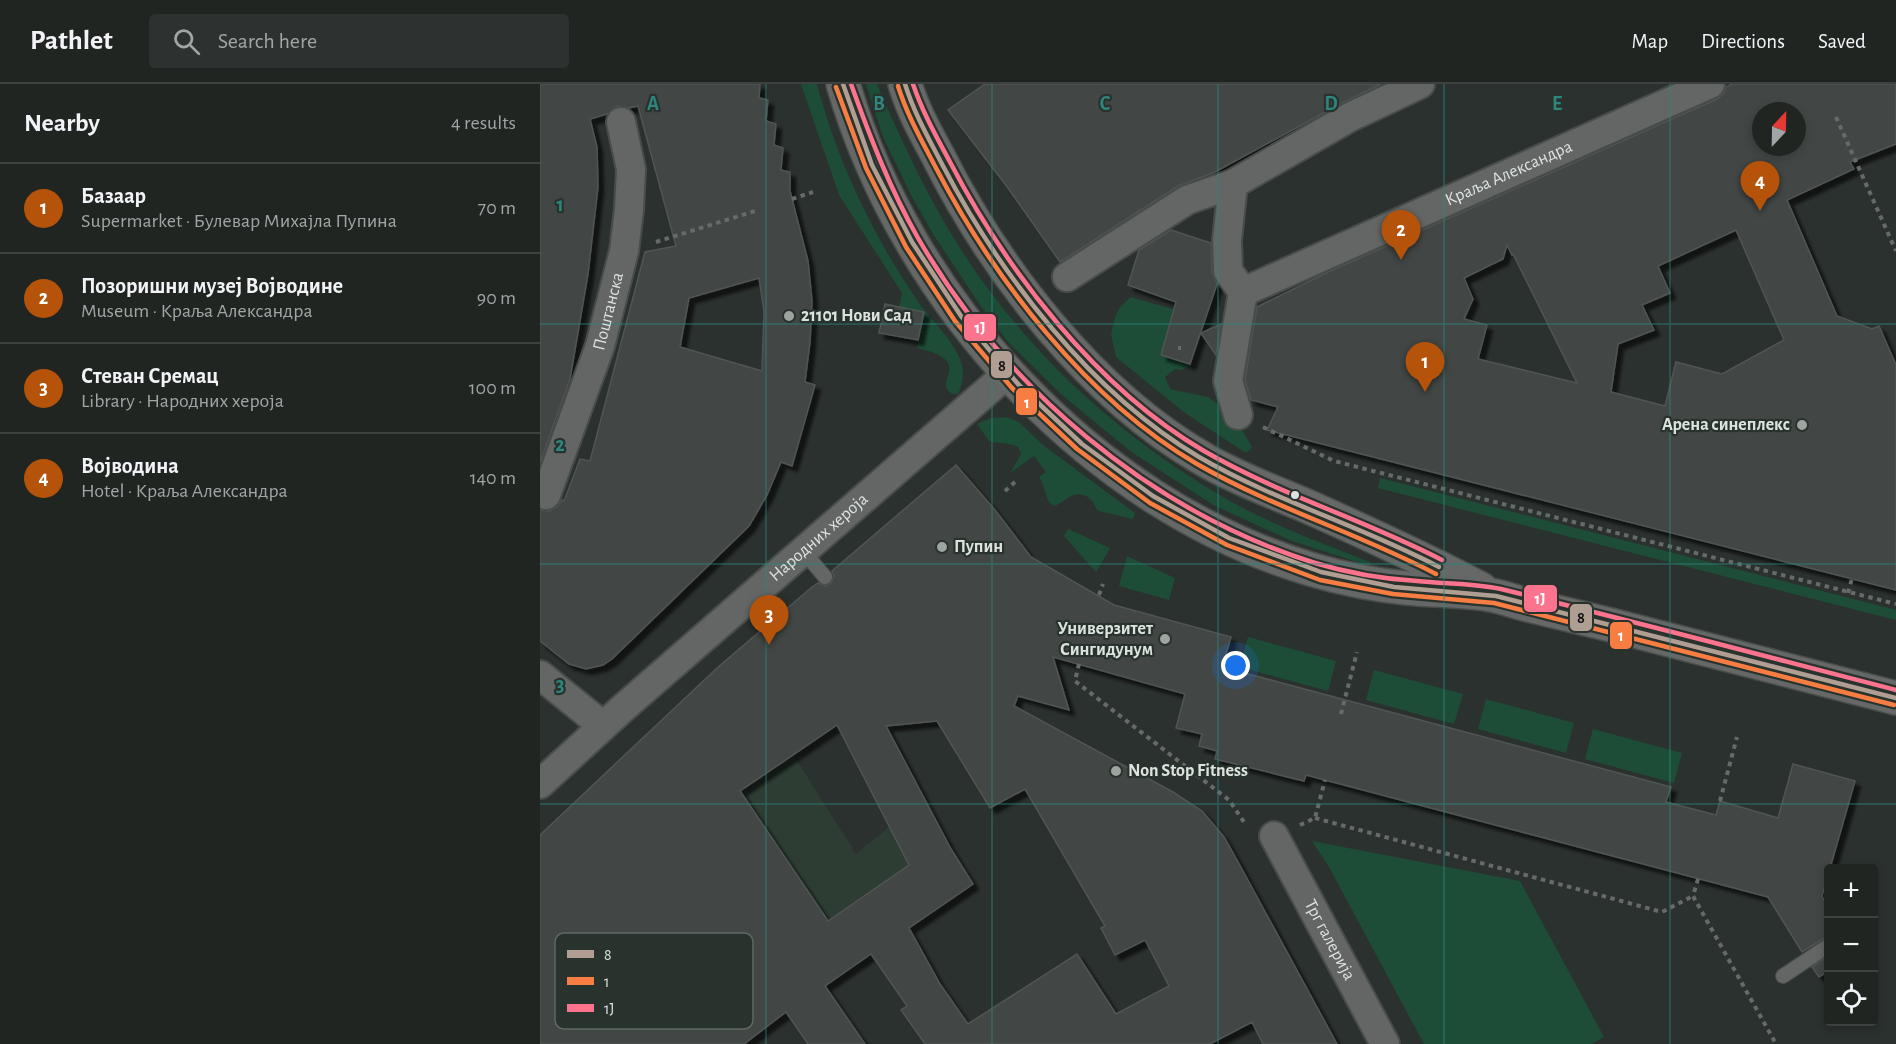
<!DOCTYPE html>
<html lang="en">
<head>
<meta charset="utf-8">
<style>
  body { margin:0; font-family:"Alegreya Sans",sans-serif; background:#2d312f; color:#f1f3f6 }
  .controls { position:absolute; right:18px; bottom:18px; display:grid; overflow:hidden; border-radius:6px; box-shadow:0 3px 9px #0003 }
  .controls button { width:54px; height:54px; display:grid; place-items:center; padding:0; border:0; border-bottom:2px solid #3d4240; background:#202522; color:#f1f3f6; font:30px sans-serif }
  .compass { position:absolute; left:1212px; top:18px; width:54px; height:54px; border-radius:50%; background:#202522; box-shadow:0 3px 9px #0003; rotate:22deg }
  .you { position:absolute; left:696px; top:582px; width:21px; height:21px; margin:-15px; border:4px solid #fff; border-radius:50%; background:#1a73e8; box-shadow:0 0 0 9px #1a73e833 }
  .badge { display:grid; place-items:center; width:39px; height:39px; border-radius:50%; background:#b45309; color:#fff; font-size:20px; font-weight:700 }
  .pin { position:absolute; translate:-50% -50px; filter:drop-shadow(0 2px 3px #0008) }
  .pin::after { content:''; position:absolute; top:32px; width:21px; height:18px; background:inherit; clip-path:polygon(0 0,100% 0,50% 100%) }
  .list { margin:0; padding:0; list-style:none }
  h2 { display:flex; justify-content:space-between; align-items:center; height:78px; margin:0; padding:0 24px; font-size:26px }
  h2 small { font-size:20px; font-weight:400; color:#a2a5a5 }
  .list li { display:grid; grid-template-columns:39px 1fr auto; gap:18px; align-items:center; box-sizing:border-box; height:90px; padding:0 24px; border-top:2px solid #3d4240 }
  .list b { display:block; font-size:22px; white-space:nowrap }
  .list p { margin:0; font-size:20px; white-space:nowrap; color:#a2a5a5 }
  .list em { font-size:20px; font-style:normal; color:#a2a5a5 }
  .icon { flex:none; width:33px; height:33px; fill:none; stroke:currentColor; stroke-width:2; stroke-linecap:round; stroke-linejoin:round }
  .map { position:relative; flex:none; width:1356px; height:960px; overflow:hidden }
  header { display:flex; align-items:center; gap:36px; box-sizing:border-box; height:84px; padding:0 30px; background:#202522; border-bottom:2px solid #3d4240 }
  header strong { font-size:28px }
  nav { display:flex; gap:33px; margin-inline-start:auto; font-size:21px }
  .search { width:420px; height:54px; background:#2d312f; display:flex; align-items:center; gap:15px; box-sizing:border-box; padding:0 21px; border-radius:6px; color:#a2a5a5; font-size:22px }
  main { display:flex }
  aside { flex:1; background:#202522 }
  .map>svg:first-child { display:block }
</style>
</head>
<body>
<header>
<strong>Pathlet</strong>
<div class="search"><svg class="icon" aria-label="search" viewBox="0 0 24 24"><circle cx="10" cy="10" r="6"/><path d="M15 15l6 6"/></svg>Search here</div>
<nav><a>Map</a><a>Directions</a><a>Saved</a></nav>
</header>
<main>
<aside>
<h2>Nearby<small>4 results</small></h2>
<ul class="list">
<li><span class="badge">1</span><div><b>Базаар</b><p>Supermarket · Булевар Михајла Пупина</p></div><em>70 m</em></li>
<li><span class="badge">2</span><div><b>Позоришни музеј Војводине</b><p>Museum · Краља Александра</p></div><em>90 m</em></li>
<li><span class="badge">3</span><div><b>Стеван Сремац</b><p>Library · Народних хероја</p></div><em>100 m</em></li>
<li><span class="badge">4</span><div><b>Војводина</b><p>Hotel · Краља Александра</p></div><em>140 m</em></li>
</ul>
</aside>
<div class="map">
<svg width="1356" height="960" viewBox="0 0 1356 960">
  <defs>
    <filter id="shadow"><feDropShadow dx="5.5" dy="5.5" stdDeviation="1.5" flood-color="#0009"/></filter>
  </defs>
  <rect width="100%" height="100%" fill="#2b312e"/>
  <path fill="#2d3d34" d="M177,584L236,681L253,670L316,770L349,743L391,778L411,765L433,800L230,940L200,894L133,748L84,672Z"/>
  <g fill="#1d4d37">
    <path d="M261,0H277C297,77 334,154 379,219C391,236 410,253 418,271C425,284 424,297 418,310H412C391,296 437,278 377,264L384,228L359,223L362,209L299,111Z"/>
    <path d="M326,0H337C368,73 403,146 452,210C513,291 591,358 678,410C724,438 780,458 830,478L829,482L752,457L675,422L590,367L521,310L468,258L440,221L393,150L371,111L343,53Z"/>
    <path d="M591,213L639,227L621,271L655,281L641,286L635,285L625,293L630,305L668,313L693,331L712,363L706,369L645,329L576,273L571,250L575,233L580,223Z"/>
    <path d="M467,333L480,339L503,361L595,429L593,435L559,427C554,423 555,419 550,415C536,402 524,419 514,422C504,416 506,402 499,393L506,388L494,372L470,389L481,370L478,363C470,358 459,360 449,357L437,340L451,334Z"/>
    <path d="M840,394L1356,526V536L838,404Z"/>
    <path d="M528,445L570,464L556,488L524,452Z"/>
    <path d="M587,472L635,494L629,516L579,502Z"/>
    <path d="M708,553L796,577L788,607L700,583Z"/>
    <path d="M834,586L923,610L914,640L826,616Z"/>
    <path d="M946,615L1034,639L1026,669L938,645Z"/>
    <path d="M1053,645L1142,669L1134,699L1045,675Z"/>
    <path d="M772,757L980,797L1064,953L1051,960H884L789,783Z"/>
  </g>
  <g fill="#424644" stroke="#505553" stroke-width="1.5" fill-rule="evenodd" filter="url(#shadow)">
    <path d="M0,0H220L219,14L228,16L226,37L236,40L234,61L243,64L241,86L250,88V107L268,177L272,217L270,258L265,298L275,301L252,382L241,378L227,411L209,442L72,575L63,581L46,585L29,580L0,557V426L9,427L17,423L22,416L24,417L40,375L50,377L105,168L136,162L98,22L89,24L77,22L67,30L50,35L57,63L58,103L48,190L30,295L0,379ZM219,194L224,227L222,287L140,263L149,214Z"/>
    <path d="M445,0H841L802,19L673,89L638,102L520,178L468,104L408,26Z"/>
    <path d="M1192,0H1356V60L1310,78L1314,85L1247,116L1297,232L1332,245L1339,242L1356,281V506L727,346L738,323L711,316L705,296L717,223L786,189L1177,15L1183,10L1186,3ZM1221,27H1257V63H1221ZM1196,146L1244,256L1182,290L1136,278L1125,322L1071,308L1078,260L1114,246L1102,221L1130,209L1118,182ZM967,161L972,171L973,170L1037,299L938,275L947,241L924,235L933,215L924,194L963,175Z"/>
    <path d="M631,146L671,159L672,188L677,200L650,280L621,271L636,218L588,201L599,166Z"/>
    <path d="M345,220L384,228L378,256L339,249Z"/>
    <path d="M681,240L676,271L661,249Z"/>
    <path d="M416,381L455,426L491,473L574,521L691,553L682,583L1131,703L1126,718L1176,731L1180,717L1238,734L1253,680L1315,697L1282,812L1288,826V853L1283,855L1262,868L1228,813L766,691L764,697L675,675L677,667L659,662L662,650L636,644L645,610L513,573L529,626L478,612L474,622L633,708L662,727L684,753L697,776L797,960H723L712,938L670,960H385L361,926L367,922L331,870L285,902L325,960H268L246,928L204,960H0V751L177,584L272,503L278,499L286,502L291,499L294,492L292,487ZM397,637L450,724L485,705L565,842L561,844L575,871L605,856L629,902L576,930L537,870L428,940L400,900L369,844L433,800L411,765L346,642ZM297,641L369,781L288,837L200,707Z"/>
    <path d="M1288,872V887L1279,893L1272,883Z"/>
  </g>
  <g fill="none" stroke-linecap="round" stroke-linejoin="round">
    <defs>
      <g id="lane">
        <path d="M264,468L285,493"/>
        <path d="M1243,892L1288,862"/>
      </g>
      <g id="street">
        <path d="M527,193L647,116L693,100"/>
        <path id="s1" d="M703,208L1170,0"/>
        <path d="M698,331L688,297L703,208L688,187L687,156L693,100L810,33L880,0"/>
        <path id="s2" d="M6,411L60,262L84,167L89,126L91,85L81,38"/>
        <path d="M0,591L63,642"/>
        <path id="s3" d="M0,700L83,624L468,289"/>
        <path id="s4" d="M734,752L845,960"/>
      </g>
      <g id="secondary">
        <path d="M303,0C367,218 550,419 770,485C800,494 834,501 866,504C894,507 923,506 951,511C963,513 976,518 988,521C1016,528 1043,534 1071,541C1166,565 1261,589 1356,614"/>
        <path d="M365,0C372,24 385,48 397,70C455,186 551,311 665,376C698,395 734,408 769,423C827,449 884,475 941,505"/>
      </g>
    </defs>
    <use href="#lane" stroke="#484d4a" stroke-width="16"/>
    <use href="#street" stroke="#484d4a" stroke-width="32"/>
    <use href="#secondary" stroke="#484d4a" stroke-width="36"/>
    <g stroke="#666a68" stroke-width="4" stroke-dasharray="4.5 4.5" stroke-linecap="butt">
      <path d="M1296,33L1356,167"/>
      <path d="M252,115L273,108"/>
      <path d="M116,158L215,127"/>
      <path d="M309,229L342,235"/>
      <path d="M638,264H641"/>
      <path d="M723,343L794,377L1356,520"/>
      <path d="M465,407L475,398"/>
      <path d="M1308,509L1312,494"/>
      <path d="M559,511L563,500"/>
      <path d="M539,580L535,597L689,716L706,741"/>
      <path d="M801,630L817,568"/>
      <path d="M1180,717L1197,653"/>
      <path d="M775,734L1122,828L1153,812"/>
      <path d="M760,741L775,734L785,696"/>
      <path d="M1158,795L1153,812L1236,960"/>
    </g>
    <use href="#lane" stroke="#636664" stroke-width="14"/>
    <use href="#street" stroke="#636664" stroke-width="28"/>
    <use href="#secondary" stroke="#656866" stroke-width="33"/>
    <defs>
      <g id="bus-1">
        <path d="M303,0L332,81L372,158L421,232L478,300L542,360L613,412L689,454L781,488L854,503L956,512L1356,614"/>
        <path d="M365,0C374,29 389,55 403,82C461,192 551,309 659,373C735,417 821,442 899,483"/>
      </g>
      <g id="bus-2">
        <path d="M358,2C367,31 382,57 396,84C454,195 547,316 657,380C733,424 818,449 896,490"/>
        <path d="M296,3L326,84L366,163L415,237L472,304L537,365L610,419L687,461L780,496L853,510L954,519L1354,621"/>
      </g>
      <g id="bus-3">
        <path d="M311,0C330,53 350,105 378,154C465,304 609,427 775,479C808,489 843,495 877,497C905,500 933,499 961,505C1093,537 1224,572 1356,606"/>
        <path d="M373,0C382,27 396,52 410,78C467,187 556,304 664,367C740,411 825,436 902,476"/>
      </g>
    </defs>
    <use href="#bus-1" stroke="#29332d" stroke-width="9"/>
    <use href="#bus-2" stroke="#29332d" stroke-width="9"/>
    <use href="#bus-3" stroke="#29332d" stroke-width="9"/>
    <use href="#bus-1" stroke="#b19e92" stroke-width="4.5"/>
    <use href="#bus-2" stroke="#f77d43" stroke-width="4.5"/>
    <use href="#bus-3" stroke="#fc738d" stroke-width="4.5"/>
  </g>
  <path fill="none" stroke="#2e867f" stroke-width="1.5" stroke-opacity="0.55" d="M226,0V960M452,0V960M678,0V960M904,0V960M1130,0V960M0,240H1356M0,480H1356M0,720H1356"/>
  <g fill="#9ea5a1" stroke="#29332d" stroke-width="2">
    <circle cx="249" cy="232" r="6"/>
    <circle cx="1262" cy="341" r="6"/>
    <circle cx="402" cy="463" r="6"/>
    <circle cx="625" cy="555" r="6"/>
    <circle cx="576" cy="687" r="6"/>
  </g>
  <circle fill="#dce3df" stroke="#29332d" stroke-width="2" cx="755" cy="411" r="5"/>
  <g text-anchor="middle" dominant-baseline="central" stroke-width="4.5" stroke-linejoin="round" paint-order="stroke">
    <g font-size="18" fill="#dce3df" stroke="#29332d">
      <text stroke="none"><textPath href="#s1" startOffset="291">Краља Александра</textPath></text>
      <text stroke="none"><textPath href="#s2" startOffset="194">Поштанска</textPath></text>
      <text stroke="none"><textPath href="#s3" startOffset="372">Народних хероја</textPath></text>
      <text stroke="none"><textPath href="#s4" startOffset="118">Трг галерија</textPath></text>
    </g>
    <g font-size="18" font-weight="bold" fill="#dce3df" stroke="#29332d" text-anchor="start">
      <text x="261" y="232">21101 Нови Сад</text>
      <text x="1250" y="341" text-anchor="end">Арена синеплекс</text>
      <text x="414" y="463">Пупин</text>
      <text x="613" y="545" text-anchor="end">Универзитет<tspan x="613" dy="21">Сингидунум</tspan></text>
      <text x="588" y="687">Non Stop Fitness</text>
    </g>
  </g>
  <rect x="15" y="849" width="198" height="96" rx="9" fill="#29332d" stroke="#5f6862" stroke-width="1.5"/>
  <rect x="27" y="866" width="27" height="8" fill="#b19e92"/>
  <rect x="27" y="893" width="27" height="8" fill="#f77d43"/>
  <rect x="27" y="920" width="27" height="8" fill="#fc738d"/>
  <g font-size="16" fill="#dce3df">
    <text x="64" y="876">8</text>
    <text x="64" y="903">1</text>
    <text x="64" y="930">1J</text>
  </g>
  <g font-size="20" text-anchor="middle" font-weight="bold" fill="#2e867f" stroke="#29332d" stroke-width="4.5" stroke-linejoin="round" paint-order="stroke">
    <text x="113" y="26">A</text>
    <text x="339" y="26">B</text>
    <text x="565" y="26">C</text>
    <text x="791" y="26">D</text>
    <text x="1017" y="26">E</text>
    <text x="20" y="127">1</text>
    <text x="20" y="367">2</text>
    <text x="20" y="607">3</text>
  </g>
  <g stroke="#29332d" stroke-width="2">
    <rect x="423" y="229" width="34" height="29" rx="6" fill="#fc738d"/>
    <rect x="450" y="266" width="23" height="29" rx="6" fill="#b19e92"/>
    <rect x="475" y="303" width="23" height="29" rx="6" fill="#f77d43"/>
    <rect x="983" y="500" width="35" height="29" rx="6" fill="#fc738d"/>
    <rect x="1029" y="519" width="24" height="29" rx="6" fill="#b19e92"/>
    <rect x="1069" y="537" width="24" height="29" rx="6" fill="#f77d43"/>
  </g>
  <g font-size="16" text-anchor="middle" font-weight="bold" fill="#fff">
    <text x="440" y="249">1J</text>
    <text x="487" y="324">1</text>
    <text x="1000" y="520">1J</text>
    <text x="1081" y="557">1</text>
  </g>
  <g font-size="16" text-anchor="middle" font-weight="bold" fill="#111">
    <text x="462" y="287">8</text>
    <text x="1041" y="539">8</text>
  </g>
</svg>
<div class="controls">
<button>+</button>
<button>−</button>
<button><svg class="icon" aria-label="locate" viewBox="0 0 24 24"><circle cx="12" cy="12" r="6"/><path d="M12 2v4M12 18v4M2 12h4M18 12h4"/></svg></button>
</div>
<svg class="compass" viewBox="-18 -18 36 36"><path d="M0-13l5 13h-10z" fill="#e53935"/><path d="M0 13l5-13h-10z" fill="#a2a5a5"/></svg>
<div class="you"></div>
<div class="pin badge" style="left:885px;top:308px">1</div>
<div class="pin badge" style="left:861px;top:176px">2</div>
<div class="pin badge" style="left:229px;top:561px">3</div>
<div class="pin badge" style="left:1220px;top:127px">4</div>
</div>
</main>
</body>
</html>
